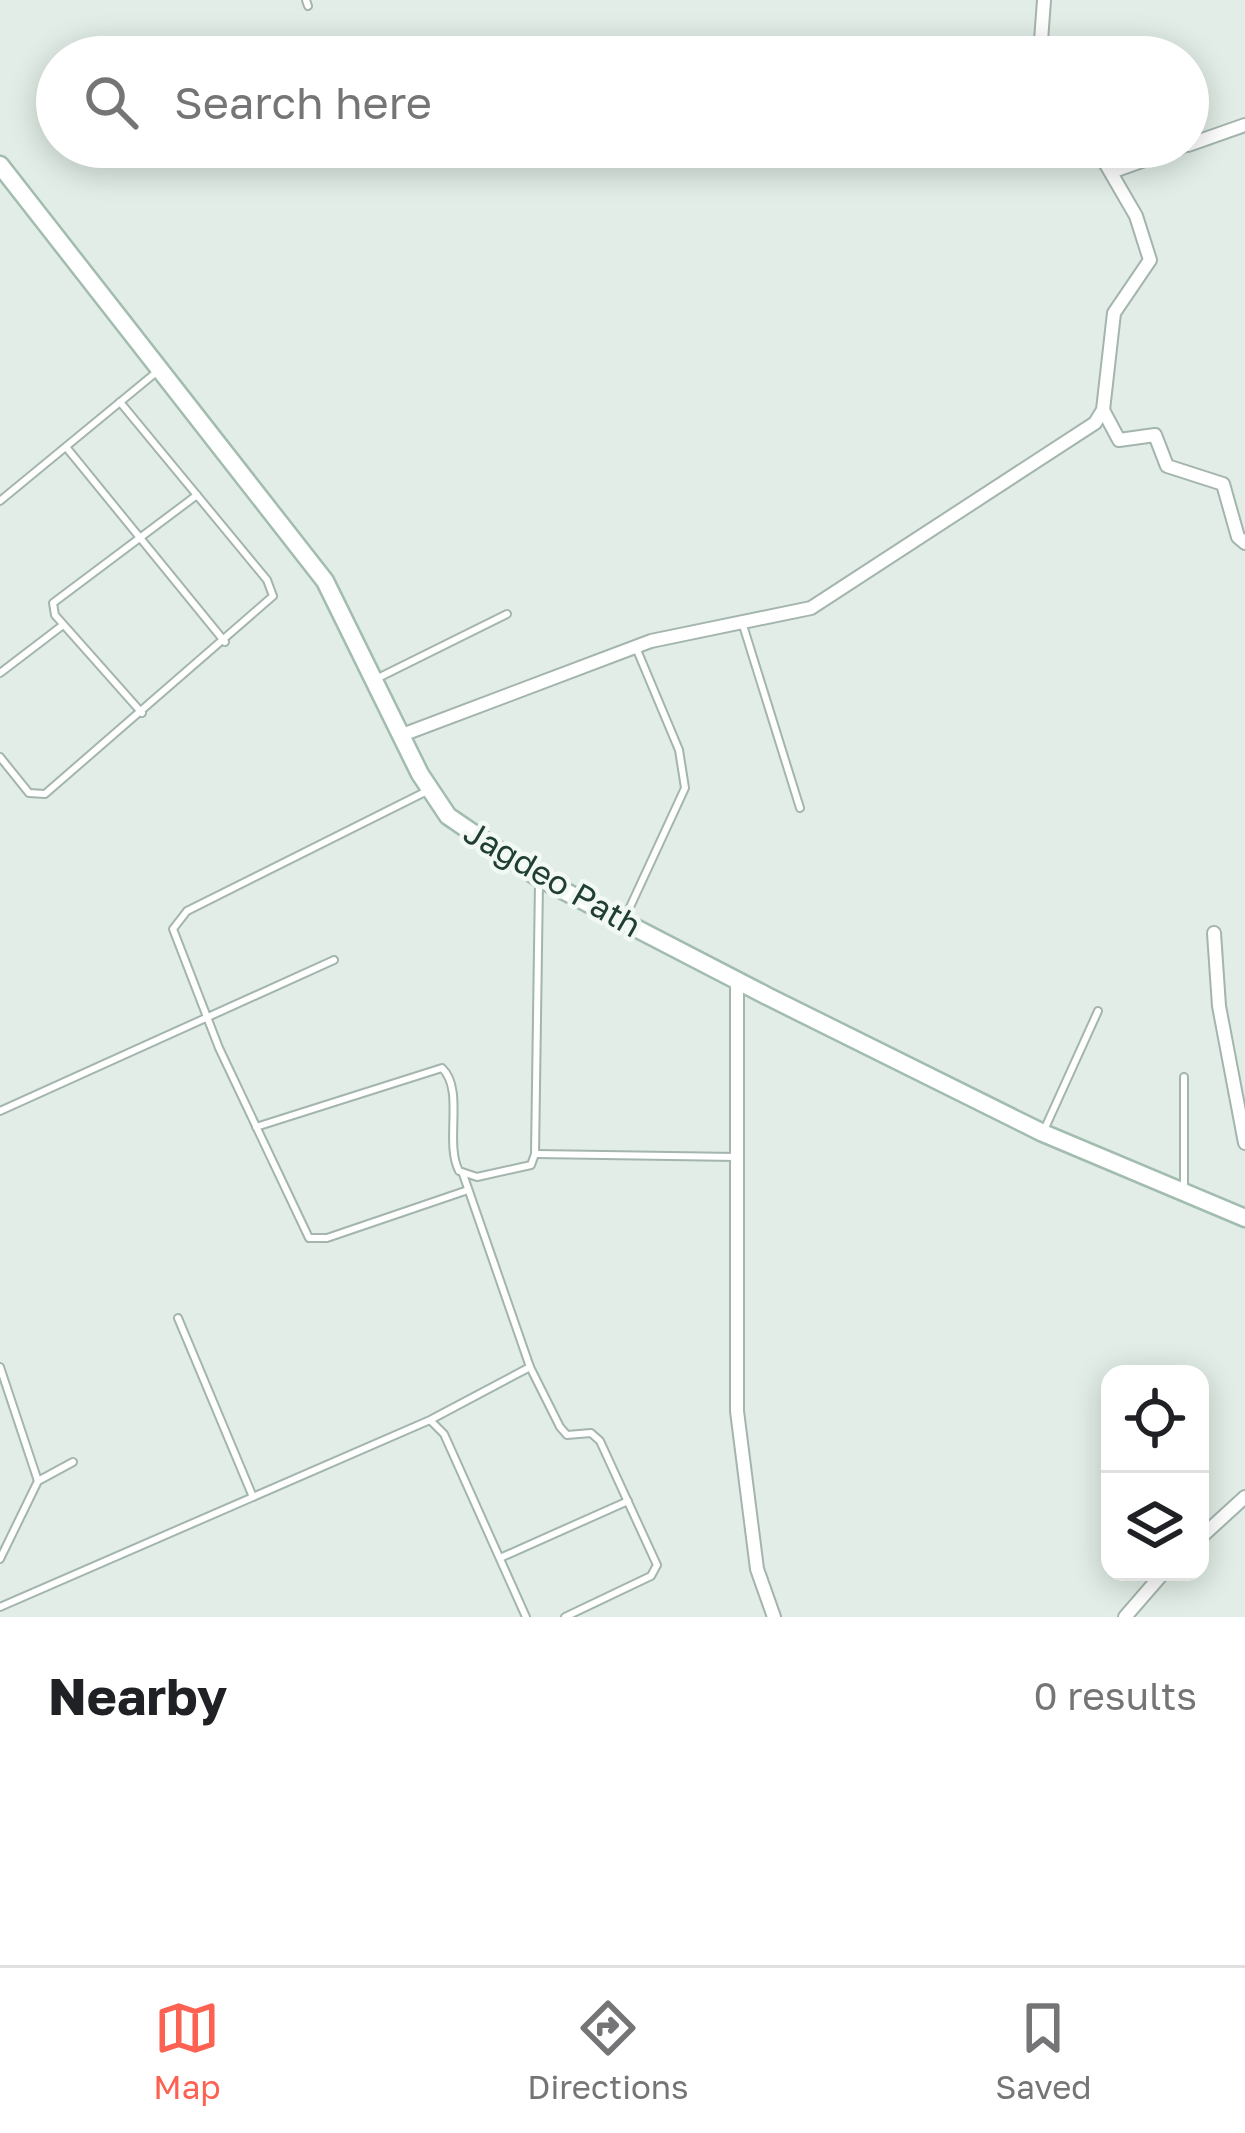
<!DOCTYPE html>
<html lang="en">
<head>
<meta charset="utf-8">
<style>
  body { margin:0; font-family:"Golos Text",sans-serif; background:#f6f6f6; color:#202124 }
  .controls { position:absolute; right:36px; bottom:36px; display:grid; overflow:hidden; border-radius:24px; box-shadow:0 6px 30px #0003 }
  .controls button { width:108px; height:108px; display:grid; place-items:center; padding:0; border:0; border-bottom:3px solid #e0e0e0; background:#fff; color:#202124; font:60px sans-serif }
  .list { margin:0; padding:0; list-style:none }
  h2 { display:flex; justify-content:space-between; align-items:center; height:156px; margin:0; padding:0 48px; font-size:51px }
  h2 small { font-size:39px; font-weight:400; color:#757577 }
  .icon { flex:none; width:66px; height:66px; fill:none; stroke:currentColor; stroke-width:2; stroke-linecap:round; stroke-linejoin:round }
  .map { position:relative; flex:none; width:1245px; height:1617px; overflow:hidden }
  .search { position:absolute; background:#fff; box-shadow:0 6px 30px #0003; left:36px; right:36px; top:36px; height:132px; display:flex; align-items:center; gap:30px; box-sizing:border-box; padding:0 42px; border-radius:66px; color:#757577; font-size:45px }
  .sheet { height:348px; background:#fff }
  nav { display:flex; justify-content:space-around; align-items:center; box-sizing:border-box; height:168px; border-top:3px solid #e0e0e0; background:#fff; font-size:33px; color:#757577 }
  nav a { display:grid; justify-items:center; gap:6px }
  nav .on { color:#fc6151 }
  .map>svg:first-child { display:block }
</style>
</head>
<body>
<div class="map">
<svg width="1245" height="1617" viewBox="0 0 1245 1617">
  <rect width="100%" height="100%" fill="#e1ede6"/>
  <g fill="none" stroke-linecap="round" stroke-linejoin="round">
    <defs>
      <g id="service">
        <path d="M306,0L308,6"/>
        <path d="M66,447L225,642"/>
        <path d="M0,501L159,370"/>
        <path d="M742,622L800,808"/>
        <path d="M0,673L63,625"/>
        <path d="M376,679L507,614"/>
        <path d="M142,713L55,615L53,603L197,495"/>
        <path d="M0,757L29,793L45,794L273,596L267,580L120,402"/>
        <path d="M427,791L187,911L173,929L219,1048L309,1238H327L468,1190"/>
        <path d="M624,920L685,788L679,750L637,650"/>
        <path d="M0,1111L334,960"/>
        <path d="M256,1127L442,1068C465,1090 444,1142 459,1171L477,1177L531,1165L535,1154L539,882"/>
        <path d="M1045,1128L1098,1011"/>
        <path d="M537,1154L737,1157"/>
        <path d="M463,1174L530,1367L560,1427L567,1435L591,1433L600,1441L657,1565L651,1576L565,1617"/>
        <path d="M1184,1188V1077"/>
        <path d="M178,1318L253,1497"/>
        <path d="M0,1367L38,1481"/>
        <path d="M432,1419L530,1367"/>
        <path d="M500,1558L628,1501"/>
        <path d="M0,1559L38,1481L73,1462"/>
        <path d="M0,1607L430,1420L444,1434L526,1617"/>
      </g>
      <g id="minor">
        <path d="M1044,0L1041,41L1049,57"/>
        <path d="M1188,145L1245,125"/>
        <path d="M1111,172L1181,147"/>
        <path d="M1103,410L1119,440L1155,435L1167,466L1223,484L1238,537L1245,543"/>
        <path d="M402,735L651,641L811,608L1095,423L1103,410L1114,313L1150,260L1136,216L1096,147"/>
        <path d="M1214,933L1219,1006L1245,1143"/>
        <path d="M737,981V1411L757,1569L774,1617"/>
        <path d="M1200,1538L1245,1497"/>
        <path d="M1125,1617L1164,1572"/>
      </g>
      <path id="secondary" d="M0,165L325,581L420,774L448,816L539,878L769,997L1043,1133L1245,1218"/>
    </defs>
    <use href="#service" stroke="#a3b5ac" stroke-width="10"/>
    <use href="#minor" stroke="#a3b5ac" stroke-width="16"/>
    <use href="#secondary" stroke="#a2bdaf" stroke-width="21"/>
    <use href="#service" stroke="#fff" stroke-width="6"/>
    <use href="#minor" stroke="#fff" stroke-width="12"/>
    <use href="#secondary" stroke="#fff" stroke-width="16"/>
  </g>
  <g text-anchor="middle" dominant-baseline="central" stroke-width="9" stroke-linejoin="round" paint-order="stroke">
    <g font-size="33" fill="#203f32" stroke="#f2f9f5">
      <text transform="translate(553 878) rotate(30)">Jagdeo Path</text>
    </g>
  </g>
</svg>
<div class="controls">
<button><svg class="icon" aria-label="locate" viewBox="0 0 24 24"><circle cx="12" cy="12" r="6"/><path d="M12 2v4M12 18v4M2 12h4M18 12h4"/></svg></button>
<button><svg class="icon" aria-label="layers" viewBox="0 0 24 24"><path d="M12 4l9 5-9 5-9-5zM3 14l9 5 9-5"/></svg></button>
</div>
<div class="search"><svg class="icon" aria-label="search" viewBox="0 0 24 24"><circle cx="10" cy="10" r="6"/><path d="M15 15l6 6"/></svg>Search here</div>
</div>
<section class="sheet">
<h2>Nearby<small>0 results</small></h2>
<ul class="list">
</ul>
</section>
<nav>
<a class="on"><svg class="icon" aria-label="map" viewBox="0 0 24 24"><path d="M3 6l6-2 6 2 6-2v14l-6 2-6-2-6 2zM9 4v14M15 6v14"/></svg>Map</a>
<a><svg class="icon" aria-label="directions" viewBox="0 0 24 24"><path d="M12 3l9 9-9 9-9-9zM9 14v-3h6M13 9l2 2-2 2"/></svg>Directions</a>
<a><svg class="icon" aria-label="saved" viewBox="0 0 24 24"><path d="M7 4h10v16l-5-4-5 4z"/></svg>Saved</a>
</nav>
</body>
</html>
